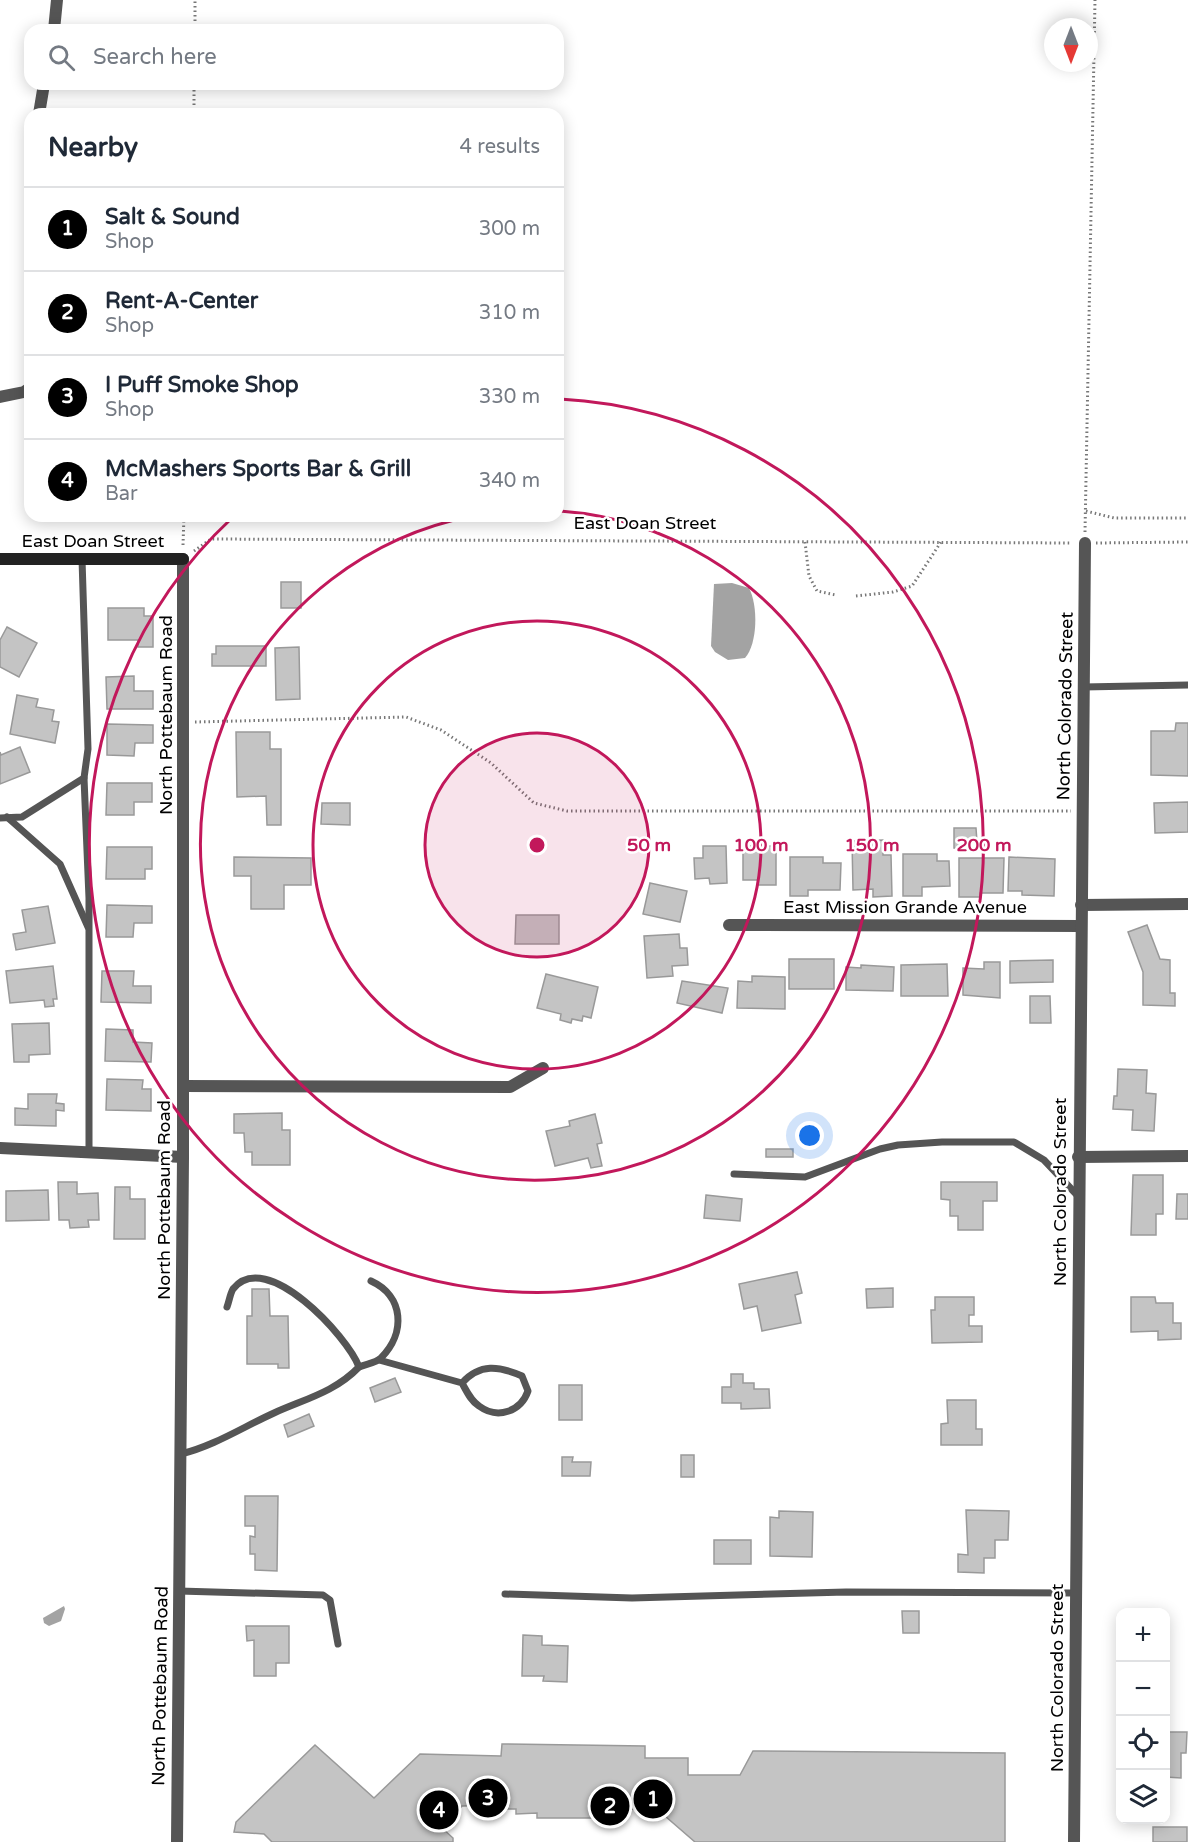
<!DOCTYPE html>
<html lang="en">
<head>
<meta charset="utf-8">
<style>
  body { margin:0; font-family:"Varela Round",sans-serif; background:#f6f6f7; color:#1f2937 }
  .controls { position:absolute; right:18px; bottom:18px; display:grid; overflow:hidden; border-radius:12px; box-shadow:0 3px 15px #0003 }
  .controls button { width:54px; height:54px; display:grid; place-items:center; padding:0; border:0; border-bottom:2px solid #e0e1e3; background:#fff; color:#1f2937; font:30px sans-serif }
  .compass { position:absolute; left:1044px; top:18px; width:54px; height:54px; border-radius:50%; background:#fff; box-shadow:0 3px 15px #0003; rotate:180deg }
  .you { position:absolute; left:810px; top:1136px; width:21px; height:21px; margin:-15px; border:4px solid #fff; border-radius:50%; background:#1a73e8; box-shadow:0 0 0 9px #1a73e833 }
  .badge { display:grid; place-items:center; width:39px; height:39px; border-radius:50%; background:#000; color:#fff; font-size:20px; font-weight:700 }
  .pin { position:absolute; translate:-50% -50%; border:3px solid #fff; box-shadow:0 2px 6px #0006 }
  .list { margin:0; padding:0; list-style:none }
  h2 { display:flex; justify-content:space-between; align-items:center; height:78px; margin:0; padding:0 24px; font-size:26px }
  h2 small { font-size:20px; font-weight:400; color:#747a83 }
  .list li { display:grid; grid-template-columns:39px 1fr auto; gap:18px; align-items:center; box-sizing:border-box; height:84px; padding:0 24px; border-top:2px solid #e0e1e3 }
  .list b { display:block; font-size:22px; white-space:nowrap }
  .list p { margin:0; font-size:20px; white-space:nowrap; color:#747a83 }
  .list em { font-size:20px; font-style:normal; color:#747a83 }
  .icon { flex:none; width:33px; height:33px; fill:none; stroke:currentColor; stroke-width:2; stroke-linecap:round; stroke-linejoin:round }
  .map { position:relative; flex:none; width:1188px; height:1842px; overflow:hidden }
  .search { position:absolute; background:#fff; box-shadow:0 3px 15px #0003; left:24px; top:24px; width:540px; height:66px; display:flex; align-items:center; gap:15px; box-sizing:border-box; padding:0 21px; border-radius:18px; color:#747a83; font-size:22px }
  .panel { position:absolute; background:#fff; box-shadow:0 3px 15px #0003; left:24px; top:108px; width:540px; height:414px; border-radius:18px }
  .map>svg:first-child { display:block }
</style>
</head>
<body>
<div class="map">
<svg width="1188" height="1842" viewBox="0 0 1188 1842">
  <rect width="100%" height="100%" fill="#fff"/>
  <g fill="#a3a3a3">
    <path d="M732,583L749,588C758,605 758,643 745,658L728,660L715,652L711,646L714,584Z"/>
    <path d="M64,1606L65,1609L61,1621L49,1626L44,1623L43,1618Z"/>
  </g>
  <g fill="#c4c4c4" stroke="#999" stroke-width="1.5">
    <rect x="281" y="582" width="20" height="26"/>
    <path d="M108,608H144V616H153V647H138V640H108Z"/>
    <path d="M7,627L37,643L19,677L0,667V640Z"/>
    <path d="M216,646H266V666H212V654H216Z"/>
    <path d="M299,647L300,699L276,700L275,648Z"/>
    <path d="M134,676V691H153V709H107L106,677Z"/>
    <path d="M17,695L38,699L36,707L54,710L52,721L59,722L55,743L10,734Z"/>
    <path d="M1176,723H1188V776L1151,775V731H1175Z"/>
    <path d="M107,724L153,725V743H135L134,756L107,755Z"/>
    <path d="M236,732H270V749H281V825H267L266,796L237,797Z"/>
    <path d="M20,747L30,772L0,784V752L1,755Z"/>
    <path d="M107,783H152V802H134V815H106Z"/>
    <path d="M1188,802V832L1155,833L1154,803Z"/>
    <path d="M322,803H350V825L321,824Z"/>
    <path d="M954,828H976L977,842H965V848H954Z"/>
    <path d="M883,840V855H891L892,896L873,897V889L853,890L852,841Z"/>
    <path d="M703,846H726L727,883L710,884L709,878L695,879L694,858H703Z"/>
    <path d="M743,846H776V885H758V880H743Z"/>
    <path d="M107,847H152V869H145V879H106Z"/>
    <path d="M903,854H937V861H949L950,886L922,887V896H903Z"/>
    <path d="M234,857L311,858V885H284V909H251V876H234Z"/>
    <path d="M790,857H823V863H841L840,890H808V896H790Z"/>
    <path d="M1009,857L1055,859L1054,896L1022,895V891H1008Z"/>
    <path d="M959,858H1004L1003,893H980V897H959Z"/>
    <path d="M650,883L687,891L680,922L643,914Z"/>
    <path d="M107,905L152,906V923H134L133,937H106Z"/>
    <path d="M48,906L55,943L16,950L13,934L26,932L22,910Z"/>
    <path d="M516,915H559V944H515Z"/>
    <path d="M1147,925L1160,959L1170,960V993H1175V1006L1143,1005V972L1128,932Z"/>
    <path d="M679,934L680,948H687L688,965L672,966L673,976L647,978L644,936Z"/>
    <rect x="789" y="959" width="45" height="30"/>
    <path d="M1053,960V982L1010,983V961Z"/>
    <path d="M984,962H1000V998L963,995V968L984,969Z"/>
    <path d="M947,964L948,996H901V965Z"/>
    <path d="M861,965L894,967L893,991L846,990V967L861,968Z"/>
    <path d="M53,966L57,999H53L54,1006L45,1007L44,1000L10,1003L6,971Z"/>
    <path d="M102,971H134L133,986H151V1003L101,1002Z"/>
    <path d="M546,974L598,987L591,1018L583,1016L582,1021L572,1019L571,1023L560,1020L561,1014L537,1008Z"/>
    <path d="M752,976L785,977V1009L737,1008L738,981L752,982Z"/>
    <path d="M682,981L728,988L722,1013L677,1003Z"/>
    <path d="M1030,996H1050L1051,1023H1030Z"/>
    <path d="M49,1023L50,1054L29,1055V1062H14L12,1024Z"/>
    <path d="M106,1029L133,1030V1042L152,1043L151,1062L105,1061Z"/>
    <path d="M1118,1069L1147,1070L1146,1093L1156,1094L1154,1131L1132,1130L1133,1110L1113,1109L1114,1096H1117Z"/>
    <path d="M107,1079L143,1080L142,1089H151V1111L106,1110Z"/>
    <path d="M28,1094H57L56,1103L64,1104V1111L56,1110V1126L15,1125V1108L28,1109Z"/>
    <path d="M282,1113V1130H290V1165H252V1152H245L244,1133H234V1114Z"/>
    <path d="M595,1114L602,1143L597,1144L602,1166L591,1168L588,1158L555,1166L546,1131L570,1126L569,1121Z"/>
    <rect x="766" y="1149" width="27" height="8"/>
    <path d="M1133,1175H1163V1214H1156V1235H1131Z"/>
    <path d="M58,1182H77V1194L98,1193L99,1220H88L89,1227L70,1228L69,1220H59Z"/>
    <path d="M941,1182H997V1201H983V1230H958V1216H950V1200L941,1199Z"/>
    <path d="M115,1187H130V1199H145V1239H114Z"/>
    <path d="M48,1190L49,1220L6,1221V1191Z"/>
    <path d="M1177,1194H1188V1219H1176Z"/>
    <path d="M706,1195L742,1199L740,1221L704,1218Z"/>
    <path d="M797,1272L802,1293L795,1295L801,1323L762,1331L757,1306L744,1309L739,1284Z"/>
    <path d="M893,1288V1307L867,1308L866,1289Z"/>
    <path d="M252,1289H269L270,1316H288L289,1368H278V1364H247V1316H252Z"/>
    <path d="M935,1297H974V1315H969V1326H982V1342L932,1343L931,1310H935Z"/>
    <path d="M1131,1297H1155L1156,1303H1173V1323H1181V1339L1158,1340V1331L1131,1332Z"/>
    <path d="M731,1374H743V1383H754V1389H769L770,1408L741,1409V1403H722V1387H731Z"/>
    <path d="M395,1378L401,1392L375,1402L370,1388Z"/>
    <rect x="559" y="1385" width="23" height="35"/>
    <path d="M947,1400H976V1429H982V1445H941V1424L948,1423Z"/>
    <path d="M309,1414L314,1426L288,1437L284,1425Z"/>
    <rect x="681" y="1455" width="13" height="22"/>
    <path d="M562,1457H573L572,1462H591L590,1476H562Z"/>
    <path d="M245,1496H278L277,1571L255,1570V1554H250V1536L255,1537V1526H245Z"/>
    <path d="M966,1510L1009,1511L1008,1540H995V1558H984V1573L958,1572V1554L968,1555Z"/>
    <path d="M779,1511L813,1512L812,1557L770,1556V1517L779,1518Z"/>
    <rect x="714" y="1540" width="37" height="24"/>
    <path d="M902,1611H919V1633H903Z"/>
    <path d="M246,1626H289V1663H276V1676H254V1640L247,1641Z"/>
    <path d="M523,1635L542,1636V1645L568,1646L567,1682L543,1681L544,1676H522Z"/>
    <path d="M1166,1732H1187L1186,1753H1181V1778L1166,1777Z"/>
    <path d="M502,1744L645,1746V1758H688V1775H740L753,1751L1005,1753V1842H695L658,1810L622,1809V1815L600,1814V1818H537V1813L516,1814V1809H496V1805L462,1806L442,1828L453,1838V1842H272L264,1834L234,1832L236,1822L315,1745L374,1798L420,1754L501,1756Z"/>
    <rect x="1153" y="1827" width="34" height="15"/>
  </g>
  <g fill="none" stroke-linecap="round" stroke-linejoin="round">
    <g stroke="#777" stroke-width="3" stroke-dasharray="1.5 3" stroke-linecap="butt">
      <path d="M195,30V0"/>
      <path d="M194,114V84"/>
      <path d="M1086,511L1114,518H1188"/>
      <path d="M1085,532L1095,0"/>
      <path d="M805,542L809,576L817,591L836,595"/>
      <path d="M1096,543L1188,542"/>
      <path d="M183,545L184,516"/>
      <path d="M194,551L211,539L1071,543"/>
      <path d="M856,596L893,592L912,586L941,542"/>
      <path d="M195,722L406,717L441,730L491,763L534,803L567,811H1071"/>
    </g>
    <g stroke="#555" stroke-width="7">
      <path d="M1083,687L1188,685"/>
      <path d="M84,778L89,898V1153"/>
      <path d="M7,817L60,864L88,927"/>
      <path d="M0,818L22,817L84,778L88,749L82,559"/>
      <path d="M734,1174L805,1177L880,1149L898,1145L942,1142H1014L1044,1160L1077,1195"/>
      <path d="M379,1360L462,1383C480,1363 499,1366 522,1376L528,1391C521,1411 498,1420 479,1406C471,1401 467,1392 462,1383"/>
      <path d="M359,1367C366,1364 376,1363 381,1358C406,1333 404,1296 371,1281"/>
      <path d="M181,1454C214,1446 243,1427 274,1413C305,1399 335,1392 359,1367C348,1337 266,1247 233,1289C230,1294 229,1302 227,1307"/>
      <path d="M179,1591L323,1595L330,1600L338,1644"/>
      <path d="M505,1594L632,1598L846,1592L1076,1593"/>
    </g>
    <g stroke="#555" stroke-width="12">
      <path d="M54,30L57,0"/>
      <path d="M39,114L44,84"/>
      <path d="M0,397L24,392L30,388"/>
      <path d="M1081,905L1188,904"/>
      <path d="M729,925L1081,926"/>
      <path d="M183,1086L510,1087L543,1068"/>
      <path d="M0,1148L183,1157"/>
      <path d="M1078,1157L1188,1156"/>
      <path d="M177,1842L183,1157V559"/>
      <path d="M1074,1842L1085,543"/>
    </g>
    <path stroke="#222" stroke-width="12" d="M0,559H183"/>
  </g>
  <circle cx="537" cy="845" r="112" fill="#c2185b" fill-opacity=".12"/>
  <g fill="none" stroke="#c2185b" stroke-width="3">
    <circle cx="537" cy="845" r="112"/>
    <circle cx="537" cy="845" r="224"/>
    <path d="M560 511A335 335 0 1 1 473 516"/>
    <path d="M560 399A447 447 0 1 1 232 518"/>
  </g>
  <g text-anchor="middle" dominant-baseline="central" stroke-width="5" stroke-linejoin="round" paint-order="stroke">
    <g font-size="18" fill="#000" stroke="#fff">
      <text x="645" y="523">East Doan Street</text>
      <text x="93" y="541">East Doan Street</text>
      <text transform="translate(1065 706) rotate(-89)">North Colorado Street</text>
      <text transform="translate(166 715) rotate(-90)">North Pottebaum Road</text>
      <text x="905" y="907">East Mission Grande Avenue</text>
      <text transform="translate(1060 1192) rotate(-90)">North Colorado Street</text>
      <text transform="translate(164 1200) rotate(-90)">North Pottebaum Road</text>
      <text transform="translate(1057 1678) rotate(-90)">North Colorado Street</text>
      <text transform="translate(160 1686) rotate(-89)">North Pottebaum Road</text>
    </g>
  </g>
  <circle cx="537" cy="845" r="9" fill="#c2185b" stroke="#fff" stroke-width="3"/>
  <g font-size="18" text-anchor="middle" font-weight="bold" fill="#c2185b" stroke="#fff" stroke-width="5" stroke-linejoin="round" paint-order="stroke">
    <text x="649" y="851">50 m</text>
    <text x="761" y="851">100 m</text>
    <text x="872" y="851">150 m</text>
    <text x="984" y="851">200 m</text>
  </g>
</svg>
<div class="controls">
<button>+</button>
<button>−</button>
<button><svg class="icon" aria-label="locate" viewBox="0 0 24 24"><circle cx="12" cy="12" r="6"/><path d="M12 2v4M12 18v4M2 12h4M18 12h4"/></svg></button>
<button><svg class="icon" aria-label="layers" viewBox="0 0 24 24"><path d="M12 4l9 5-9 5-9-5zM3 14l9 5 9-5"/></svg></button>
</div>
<svg class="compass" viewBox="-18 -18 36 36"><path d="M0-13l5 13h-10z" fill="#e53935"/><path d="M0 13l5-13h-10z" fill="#747a83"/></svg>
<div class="you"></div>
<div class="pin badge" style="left:653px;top:1799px">1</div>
<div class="pin badge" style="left:610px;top:1806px">2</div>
<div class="pin badge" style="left:488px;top:1798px">3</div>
<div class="pin badge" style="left:439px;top:1810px">4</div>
<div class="search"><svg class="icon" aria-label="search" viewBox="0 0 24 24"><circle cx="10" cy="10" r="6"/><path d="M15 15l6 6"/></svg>Search here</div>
<section class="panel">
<h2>Nearby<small>4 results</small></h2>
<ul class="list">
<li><span class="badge">1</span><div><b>Salt &amp; Sound</b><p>Shop</p></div><em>300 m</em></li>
<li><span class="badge">2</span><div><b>Rent-A-Center</b><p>Shop</p></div><em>310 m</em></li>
<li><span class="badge">3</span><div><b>I Puff Smoke Shop</b><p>Shop</p></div><em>330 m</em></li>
<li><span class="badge">4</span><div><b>McMashers Sports Bar &amp; Grill</b><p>Bar</p></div><em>340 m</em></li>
</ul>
</section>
</div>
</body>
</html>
